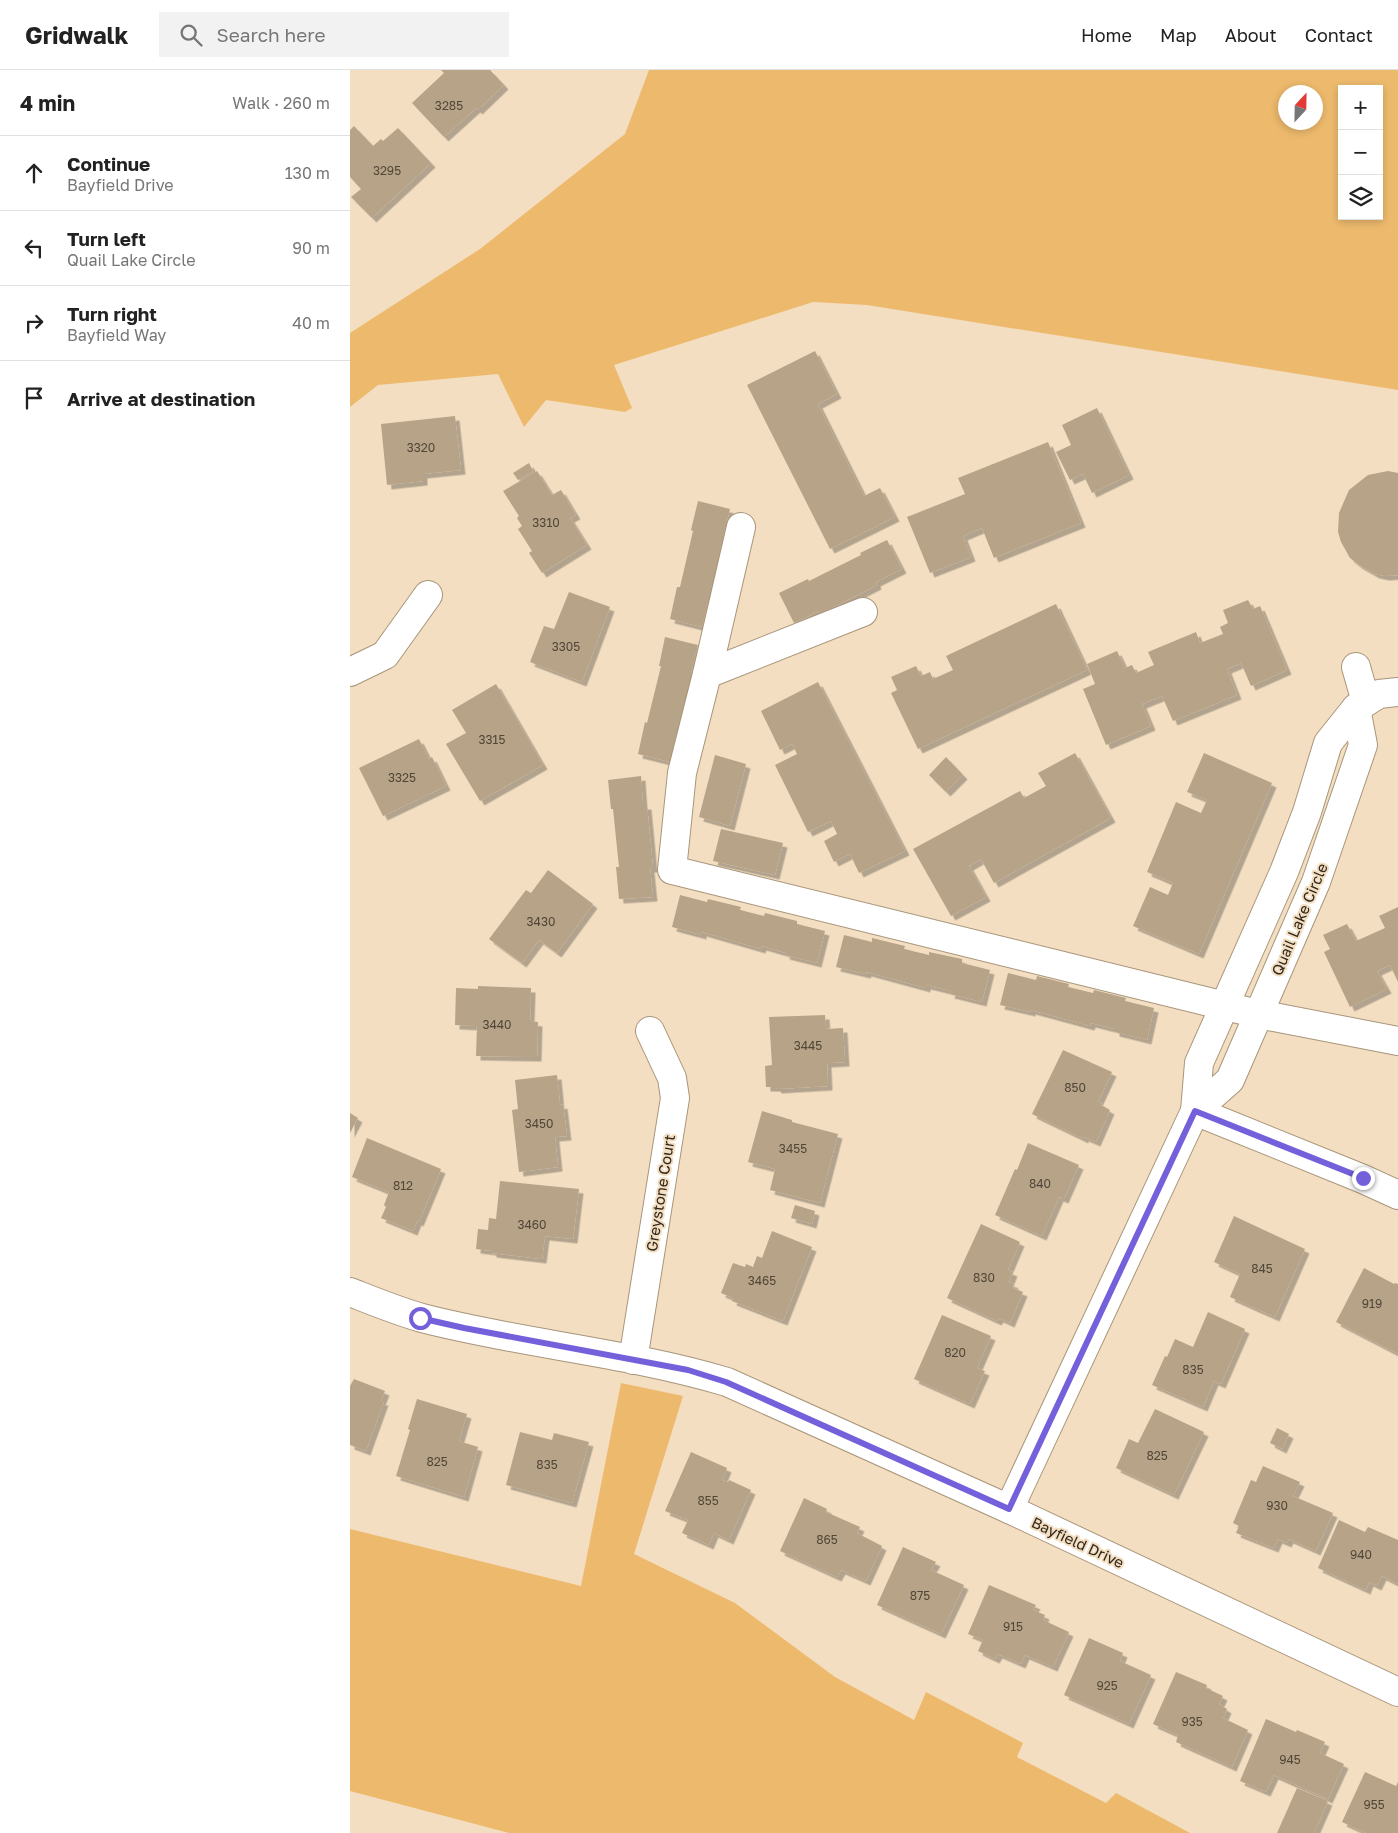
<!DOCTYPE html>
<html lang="en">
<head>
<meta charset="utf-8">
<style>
  body { margin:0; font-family:"Golos Text",sans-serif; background:#f2f2f2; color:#222 }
  .controls { position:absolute; right:15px; top:15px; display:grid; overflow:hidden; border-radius:0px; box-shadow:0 2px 8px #0003 }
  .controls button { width:45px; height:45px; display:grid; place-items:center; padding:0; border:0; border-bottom:1px solid #e0e0e0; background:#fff; color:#222; font:25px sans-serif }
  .compass { position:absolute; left:928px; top:15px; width:45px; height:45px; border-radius:50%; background:#fff; box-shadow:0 2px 8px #0003; rotate:22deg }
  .stop { position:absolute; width:15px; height:15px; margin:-11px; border:4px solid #7460db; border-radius:50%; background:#fff }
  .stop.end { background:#7460db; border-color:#fff; box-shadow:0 1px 5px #0008 }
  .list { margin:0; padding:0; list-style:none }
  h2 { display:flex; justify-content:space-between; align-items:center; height:65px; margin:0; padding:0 20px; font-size:21px }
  h2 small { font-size:16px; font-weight:400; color:#767676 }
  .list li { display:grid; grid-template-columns:32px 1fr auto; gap:15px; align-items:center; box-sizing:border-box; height:75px; padding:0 20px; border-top:1px solid #e0e0e0 }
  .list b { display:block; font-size:19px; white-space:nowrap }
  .list p { margin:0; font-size:16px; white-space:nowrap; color:#767676 }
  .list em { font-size:16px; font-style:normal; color:#767676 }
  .icon { flex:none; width:28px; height:28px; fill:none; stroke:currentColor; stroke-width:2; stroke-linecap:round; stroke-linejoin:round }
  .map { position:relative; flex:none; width:1048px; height:1763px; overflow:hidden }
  header { display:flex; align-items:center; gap:30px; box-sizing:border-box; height:70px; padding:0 25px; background:#fff; border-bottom:1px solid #e0e0e0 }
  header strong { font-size:24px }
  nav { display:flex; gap:28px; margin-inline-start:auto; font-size:18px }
  .search { width:350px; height:45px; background:#f2f2f2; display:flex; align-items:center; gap:12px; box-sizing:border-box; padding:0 18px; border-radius:0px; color:#767676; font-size:19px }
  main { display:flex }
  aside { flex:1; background:#fff }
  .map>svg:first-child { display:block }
</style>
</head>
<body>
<header>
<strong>Gridwalk</strong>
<div class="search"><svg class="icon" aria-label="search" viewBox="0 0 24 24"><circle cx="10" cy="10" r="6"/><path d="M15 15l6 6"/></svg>Search here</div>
<nav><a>Home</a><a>Map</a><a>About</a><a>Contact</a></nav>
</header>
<main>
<aside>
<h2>4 min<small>Walk · 260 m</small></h2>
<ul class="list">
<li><svg class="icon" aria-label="ahead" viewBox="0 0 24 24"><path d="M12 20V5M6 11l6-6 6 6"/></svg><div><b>Continue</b><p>Bayfield Drive</p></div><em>130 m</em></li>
<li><svg class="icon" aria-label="left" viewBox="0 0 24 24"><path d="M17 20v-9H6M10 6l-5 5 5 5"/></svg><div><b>Turn left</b><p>Quail Lake Circle</p></div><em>90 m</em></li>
<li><svg class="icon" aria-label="right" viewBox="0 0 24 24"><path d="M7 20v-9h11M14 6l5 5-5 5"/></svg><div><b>Turn right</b><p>Bayfield Way</p></div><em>40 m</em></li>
<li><svg class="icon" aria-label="arrive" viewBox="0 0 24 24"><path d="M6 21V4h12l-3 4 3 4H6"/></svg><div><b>Arrive at destination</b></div></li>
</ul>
</aside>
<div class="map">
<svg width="1048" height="1763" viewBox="0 0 1048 1763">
  <defs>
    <filter id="shadow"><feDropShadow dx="4.5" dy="4.5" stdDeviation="0" flood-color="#0004"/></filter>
  </defs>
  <rect width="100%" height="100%" fill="#f3dec1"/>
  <g fill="#edba6d" fill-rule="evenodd">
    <path d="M299,0H1048V320L517,235L463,232L264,295L282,338L275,342L196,330L174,357L148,304L28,315L0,337V263L130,179L275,64ZM992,19H1029V146H992ZM966,22V52H936V22Z"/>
    <path d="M271,1313L333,1326L284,1484L385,1533L485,1607L564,1650L576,1622L673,1673L667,1687L756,1733L766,1723L840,1763H159L0,1721V1459L231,1516Z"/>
  </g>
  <g fill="#b7a388" filter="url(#shadow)">
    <path d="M91,0H140L154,15L128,40L126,38L94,67L62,33L94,3Z"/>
    <path d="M4,56L23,76L31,69L33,71L48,58L81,93L22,148L1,127L11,119L0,107V60Z"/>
    <path d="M465,281L487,324L468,334L514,426L530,418L545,447L480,479L397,315Z"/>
    <path d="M747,338L779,405L742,423L733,404L720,410L706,382L721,375L712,355Z"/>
    <path d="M105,346L111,400L73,404V411L37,415L31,354Z"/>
    <path d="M698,372L731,453L644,488L632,458L613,466L621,487L580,503L557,447L615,424L608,408Z"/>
    <path d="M179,393L183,401L168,410L163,403Z"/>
    <path d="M187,401L202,425L211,420L226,445L220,448L237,475L192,503L179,483L182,481L168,459L172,456L167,448L169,446L153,421Z"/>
    <path d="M1038,401L1048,403V505L1035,506L1025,504L1009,495L1000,488L991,472L988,462L989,443L999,420L1018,405Z"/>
    <path d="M348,431L380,439L373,467L377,468L362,530L359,529L352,557L320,549L327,517H330L343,461L341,460Z"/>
    <path d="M537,470L552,499L526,512L527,515L470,544L469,541L444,553L429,523L458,509L459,511L511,485L510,483Z"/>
    <path d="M219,522L260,537L232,612L180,592L194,556L204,559Z"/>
    <path d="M898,530L903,539L910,536L937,600L901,616L891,593L877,599L887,625L823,651L812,626L792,634L801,656L756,675L733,619L745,614L737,594L767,581L775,598L782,595L786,603L804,595L798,582L846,562L850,573L873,564L870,557L878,553L873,540Z"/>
    <path d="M706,534L737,600L568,679L541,623L547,620L541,607L566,596L571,606L580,602L583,609L603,600L596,586Z"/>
    <path d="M315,567L348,575L341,603L344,604L330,666L326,665L320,692L288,684L295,652L297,653L311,596H309Z"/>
    <path d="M468,612L555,781L509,803L500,784L484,792L474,771L487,764L481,751L458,762L425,695L447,684L442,674L430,680L411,641Z"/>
    <path d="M146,614L193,695L130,731L96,674L116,663L102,640Z"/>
    <path d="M69,669L79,689L82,687L96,716L33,746L9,698Z"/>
    <path d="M725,683L761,748L644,813L631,789L619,796L636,827L601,846L563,779L670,721L674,728L696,716L688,703Z"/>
    <path d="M854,683L922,713L849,884L783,856L800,817L818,825L823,813L797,802L826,732L851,743L857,730L837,722Z"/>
    <path d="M365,685L396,694L380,756L349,747Z"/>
    <path d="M596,687L613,705L596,722L579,705Z"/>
    <path d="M291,706L293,735H297L303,798H300L303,827L269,829L266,797H269L263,739H261L258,710Z"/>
    <path d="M371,759L433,773L425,805L363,791Z"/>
    <path d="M198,800L243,834L207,883L189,870L172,893L139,869L176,820L181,823Z"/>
    <path d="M330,825L357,832L358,829L391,837L390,840L414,846L415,843L447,851V854L475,861L467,893L435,885L436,883L412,876L411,879L352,862V865L322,857Z"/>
    <path d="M1048,837V912L1040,895L1027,901L1037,919L1000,937L974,882L980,879L973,865L997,854L1006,871L1035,858L1029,846Z"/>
    <path d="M494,865L522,872V868L555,876L554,879L579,885V882L612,889V893L640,900L632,932L600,924L601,921L576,915V918L517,902L516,904L486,897Z"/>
    <path d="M658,903L686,910L687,906L719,914L718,917L743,923L744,920L776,928L775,931L804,938L797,970L765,962V959L741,953L740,956L681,940V942L650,935Z"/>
    <path d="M128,916L181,918L180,951L188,952L187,987L126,986L127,956L105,955L106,918L128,919Z"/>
    <path d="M475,945L476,959L493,958L495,992L477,993L478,1016L427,1019L426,1017H416L415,996L422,995L419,947Z"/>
    <path d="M713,980L762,1002L748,1032L752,1033L751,1035L760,1040L746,1072L734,1067V1069L682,1044Z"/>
    <path d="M207,1005L210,1035L213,1034L217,1066L205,1067L208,1097L169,1102L162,1040L168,1039L165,1010Z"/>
    <path d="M412,1041L442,1050V1052L488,1064L470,1133L420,1120L425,1099L398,1092Z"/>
    <path d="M0,1043L8,1048L0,1063Z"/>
    <path d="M17,1068L91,1099L69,1152L67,1151L63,1161L31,1148L36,1137L34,1135L39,1122L2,1107Z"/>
    <path d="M678,1073L729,1095L714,1129L709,1127L692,1166L645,1145L665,1099L667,1100Z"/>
    <path d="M150,1111L229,1119L223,1169L195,1166L192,1189L142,1183V1181L126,1179L128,1159L138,1160L139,1148L146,1149Z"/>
    <path d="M445,1135L465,1141L462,1154L441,1148Z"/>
    <path d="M884,1146L955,1179L925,1247L880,1227L890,1204L864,1192Z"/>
    <path d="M631,1154L670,1172L658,1200L663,1202L659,1212L664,1214L663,1218L673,1222L660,1253L649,1248L647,1251L597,1228Z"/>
    <path d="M422,1161L462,1177L433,1251L382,1231L383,1228L371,1223L383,1193L395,1197L396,1194L403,1197L407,1186L412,1188Z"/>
    <path d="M1014,1198L1044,1214L1045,1213L1048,1214V1284L986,1252Z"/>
    <path d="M858,1242L895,1259L871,1314L864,1311L853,1337L802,1315L815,1286L817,1287L825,1269L843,1277Z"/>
    <path d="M592,1245L641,1266L627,1298L635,1301L620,1334L564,1309Z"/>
    <path d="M4,1309L35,1321L31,1331H34L16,1381L0,1375V1316Z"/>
    <path d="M67,1329L117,1344L109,1371L128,1377L114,1427L46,1406L60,1360L58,1359Z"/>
    <path d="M805,1339L854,1362L824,1425L766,1398L779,1369L788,1373Z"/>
    <path d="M927,1358L939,1364L932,1379L920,1373Z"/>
    <path d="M170,1362L202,1370L204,1363L239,1372L222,1433L156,1415Z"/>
    <path d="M341,1382L377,1398L372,1410L378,1412L379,1410L401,1420L379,1470L364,1463L359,1475L332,1463L338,1450L315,1441Z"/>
    <path d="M913,1396L950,1412L943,1426L983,1443L966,1481L939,1469L937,1473L928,1469L924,1478L886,1463L889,1456L883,1453L901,1410L906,1412Z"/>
    <path d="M454,1428L477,1439L476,1442L510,1457L507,1463L532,1476L516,1511L491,1500L487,1507L430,1481Z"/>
    <path d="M989,1450L1015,1462L1018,1457L1048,1470V1514L1032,1506L1027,1516L1019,1512L1016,1520L968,1498Z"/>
    <path d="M553,1477L586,1492L581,1500L614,1515L591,1564L527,1535Z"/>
    <path d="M639,1515L686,1535L683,1540L695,1545L693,1550L719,1562L703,1597L675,1585L671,1594L648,1584L645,1589L628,1581L633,1570L618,1564Z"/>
    <path d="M739,1568L773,1583L770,1591L801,1605L779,1654L714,1625Z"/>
    <path d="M826,1602L857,1615L856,1618L873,1626L869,1634L877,1639L873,1648L898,1660L882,1697L826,1672L828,1665L803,1654Z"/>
    <path d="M916,1649L946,1662L947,1660L975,1672L970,1683L994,1694L978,1729L924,1705L916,1722L890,1711Z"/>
    <path d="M1015,1702L1046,1716L1048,1712V1763H1016L992,1752Z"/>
    <path d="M947,1718L978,1731L964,1763H927Z"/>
  </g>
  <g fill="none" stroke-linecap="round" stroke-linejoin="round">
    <defs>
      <g id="minor">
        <path d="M391,457L357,604L332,703L322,800L908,944L1048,971"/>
        <path d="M1006,597L1016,632"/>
        <path d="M0,602L35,585L78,525"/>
        <path d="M357,604L513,542"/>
        <path d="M845,1041L880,1010L966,812L1013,675L1006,638"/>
        <path d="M845,1041L1013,1109L1048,1125"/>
        <path d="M0,1222C23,1231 47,1241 72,1248C172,1274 277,1282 377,1312L659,1439L1048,1622"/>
        <path d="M283,1290L325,1028L322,1008L300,961"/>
        <path d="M659,1439L845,1041L849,993L934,802L957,742L978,673L1006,638L1029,624L1048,622"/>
      </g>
    </defs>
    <use href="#minor" stroke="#a8957a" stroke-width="30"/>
    <use href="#minor" stroke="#fff" stroke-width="28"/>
  </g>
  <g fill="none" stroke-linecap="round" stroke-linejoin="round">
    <path stroke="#7460db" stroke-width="6" d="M70,1248L114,1258L338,1300L376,1312L659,1439L845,1041L1013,1108"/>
  </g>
  <g text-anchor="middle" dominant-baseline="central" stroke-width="4" stroke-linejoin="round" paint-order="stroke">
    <g font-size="12" fill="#514637">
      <text x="99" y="35">3285</text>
      <text x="37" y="100">3295</text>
      <text x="71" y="377">3320</text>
      <text x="196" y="452">3310</text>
      <text x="216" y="576">3305</text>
      <text x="142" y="669">3315</text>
      <text x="52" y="707">3325</text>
      <text x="191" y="851">3430</text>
      <text x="147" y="954">3440</text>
      <text x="458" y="975">3445</text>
      <text x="725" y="1017">850</text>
      <text x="189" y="1053">3450</text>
      <text x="443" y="1078">3455</text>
      <text x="690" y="1113">840</text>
      <text x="53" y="1115">812</text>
      <text x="182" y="1154">3460</text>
      <text x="912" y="1198">845</text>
      <text x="634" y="1207">830</text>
      <text x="412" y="1210">3465</text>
      <text x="1022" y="1233">919</text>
      <text x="605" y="1282">820</text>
      <text x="843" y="1299">835</text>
      <text x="807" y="1385">825</text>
      <text x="87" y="1391">825</text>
      <text x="197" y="1394">835</text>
      <text x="358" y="1430">855</text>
      <text x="927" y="1435">930</text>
      <text x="477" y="1469">865</text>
      <text x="1011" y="1484">940</text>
      <text x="570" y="1525">875</text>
      <text x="663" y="1556">915</text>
      <text x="757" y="1615">925</text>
      <text x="842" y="1651">935</text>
      <text x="940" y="1689">945</text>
      <text x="1024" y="1734">955</text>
    </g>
    <g font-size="15" fill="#2f271c" stroke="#f3dec1">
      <text transform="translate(949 849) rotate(-67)">Quail Lake Circle</text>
      <text transform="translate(310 1123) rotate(-81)">Greystone Court</text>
      <text transform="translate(728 1472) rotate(25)">Bayfield Drive</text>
    </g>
  </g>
</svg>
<div class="controls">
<button>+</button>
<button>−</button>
<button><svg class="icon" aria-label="layers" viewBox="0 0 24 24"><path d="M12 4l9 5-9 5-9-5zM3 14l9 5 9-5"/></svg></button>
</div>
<svg class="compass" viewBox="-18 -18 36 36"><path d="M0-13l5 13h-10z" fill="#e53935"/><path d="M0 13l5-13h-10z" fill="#767676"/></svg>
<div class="stop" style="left:70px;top:1248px"></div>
<div class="stop end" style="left:1013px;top:1108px"></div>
</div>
</main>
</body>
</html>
